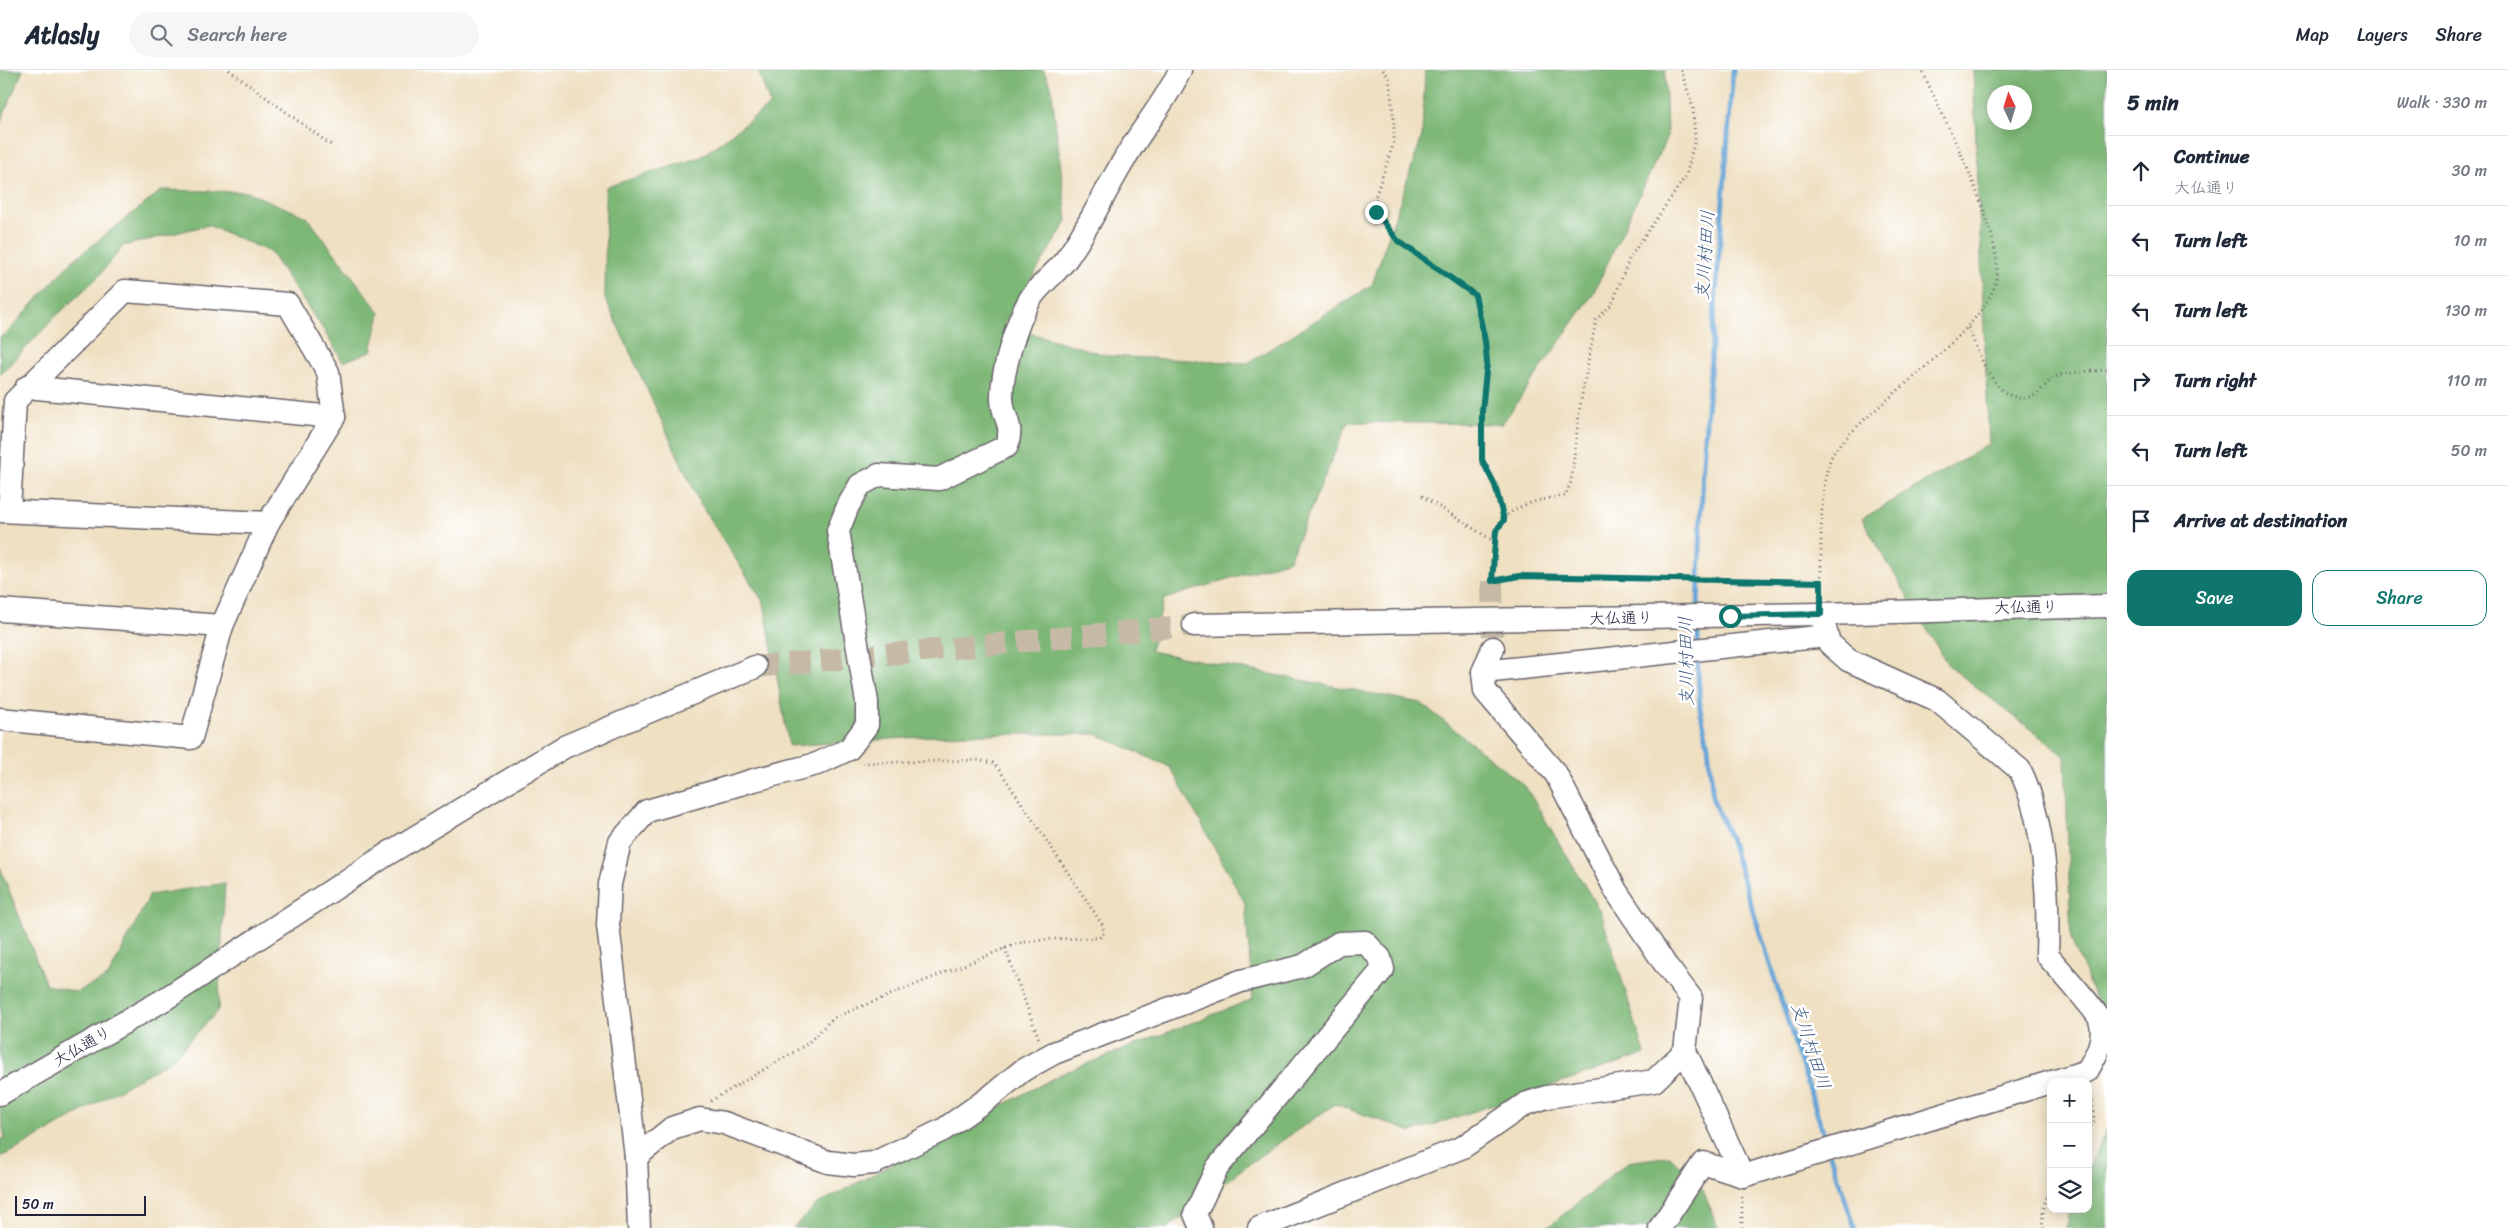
<!DOCTYPE html>
<html lang="en">
<head>
<meta charset="utf-8">
<style>
  body { margin:0; font-family:Sriracha,"Klee One",sans-serif; background:#f6f6f7; color:#1f2937 }
  .controls { position:absolute; right:15px; bottom:15px; display:grid; overflow:hidden; border-radius:10px; box-shadow:0 2px 12px #0003 }
  .controls button { width:45px; height:45px; display:grid; place-items:center; padding:0; border:0; border-bottom:1px solid #e0e1e3; background:#fff; color:#1f2937; font:25px sans-serif }
  .compass { position:absolute; left:1987px; top:15px; width:45px; height:45px; border-radius:50%; background:#fff; box-shadow:0 2px 12px #0003; rotate:356deg }
  .scale { position:absolute; left:15px; bottom:12px; width:131px; box-sizing:border-box; padding-left:5px; border:2px solid #22223b; border-top:0; font-size:14px; line-height:18px; white-space:nowrap; color:#22223b; -webkit-text-stroke:4px #fff; paint-order:stroke }
  .stop { position:absolute; width:15px; height:15px; margin:-11px; border:4px solid #0f766e; border-radius:50%; background:#fff }
  .stop.end { background:#0f766e; border-color:#fff; box-shadow:0 1px 5px #0008 }
  .list { margin:0; padding:0; list-style:none }
  h2 { display:flex; justify-content:space-between; align-items:center; height:65px; margin:0; padding:0 20px; font-size:21px }
  h2 small { font-size:16px; font-weight:400; color:#747a83 }
  .list li { display:grid; grid-template-columns:32px 1fr auto; gap:15px; align-items:center; box-sizing:border-box; height:70px; padding:0 20px; border-top:1px solid #e0e1e3 }
  .list b { display:block; font-size:19px; white-space:nowrap }
  .list p { margin:0; font-size:16px; white-space:nowrap; color:#747a83 }
  .list em { font-size:16px; font-style:normal; color:#747a83 }
  .actions { display:flex; gap:10px; padding:15px 20px }
  .actions a { flex:1; padding:11px 0; border:1px solid #0f766e; border-radius:15px; text-align:center; font-size:18px; color:#0f766e }
  .actions .main { background:#0f766e; color:#fff }
  .icon { flex:none; width:28px; height:28px; fill:none; stroke:currentColor; stroke-width:2; stroke-linecap:round; stroke-linejoin:round }
  .map { position:relative; flex:none; width:2107px; height:1158px; overflow:hidden }
  header { display:flex; align-items:center; gap:30px; box-sizing:border-box; height:70px; padding:0 25px; background:#fff; border-bottom:1px solid #e0e1e3 }
  header strong { font-size:24px }
  nav { display:flex; gap:28px; margin-inline-start:auto; font-size:18px }
  .search { width:350px; height:45px; background:#f6f6f7; display:flex; align-items:center; gap:12px; box-sizing:border-box; padding:0 18px; border-radius:28px; color:#747a83; font-size:19px }
  main { display:flex }
  aside { flex:1; background:#fff }
  .map>svg:first-child { display:block }
</style>
</head>
<body>
<header>
<strong>Atlasly</strong>
<div class="search"><svg class="icon" aria-label="search" viewBox="0 0 24 24"><circle cx="10" cy="10" r="6"/><path d="M15 15l6 6"/></svg>Search here</div>
<nav><a>Map</a><a>Layers</a><a>Share</a></nav>
</header>
<main>
<div class="map">
<svg width="2107" height="1158" viewBox="0 0 2107 1158">
  <rect width="100%" height="100%" fill="#fff"/>
  <filter id="ink" filterUnits="userSpaceOnUse"><feTurbulence type="fractalNoise" baseFrequency=".02" numOctaves="2"/><feDisplacementMap in="SourceGraphic" scale="10" xChannelSelector="R" yChannelSelector="G"/><feConvolveMatrix kernelMatrix="1 2 1 2 8 2 1 2 1" color-interpolation-filters="sRGB"/></filter>
  <filter id="wash" filterUnits="userSpaceOnUse"><feTurbulence type="fractalNoise" baseFrequency=".0096" numOctaves="4" result="noise"/><feDisplacementMap in="SourceGraphic" scale="20" xChannelSelector="R" yChannelSelector="G"/><feGaussianBlur stdDeviation="1.12" result="paint"/><feColorMatrix in="noise" values="0 0 0 0 0 0 0 0 0 0 0 0 0 0 0 0 0 1.4 0 .05"/><feComposite in="paint" operator="in"/></filter>
  <g filter="url(#wash)">
    <rect width="100%" height="100%" fill="#efe0c2"/>
    <g fill="#7eb877" stroke="#506d59" fill-rule="evenodd">
      <path d="M0,0H23L0,53Z"/>
      <path d="M758,0H1043L1051,15L1067,151L1003,255L1109,286L1248,293L1372,215L1422,66L1425,0H1665L1667,67L1593,224L1502,354L1348,352L1289,490L1164,529L1150,581L1421,633L1525,716L1601,843L1645,984L1412,1062L1335,1034L1247,1095L1168,1158H793L816,1135L1061,1004L1253,929L1245,833L1170,697L1096,664H963L789,676L764,533L700,434L605,228L606,117L701,87L770,35Z"/>
      <path d="M1973,0H2107V958L2071,869L2065,686L1948,595L1862,449L1989,374ZM1994,22H2024V52H1994Z"/>
      <path d="M162,120L247,122L307,147L380,243L371,281L343,292L323,259L270,182L208,155L123,176L98,207L55,247L0,305V267L7,263L70,193Z"/>
      <path d="M0,797L46,915L77,922L108,907L150,825L225,813L218,941L171,990L21,1077L0,1087V1070L5,1068L0,1042Z"/>
      <path d="M2107,1059V1158H2066L2069,1139H2088V1099Z"/>
      <path d="M1670,1086L1702,1118L1718,1158H1547L1628,1092Z"/>
    </g>
    <g fill="none" stroke-linecap="round" stroke-linejoin="round">
      <g stroke="#65a4d7" stroke-width="5">
        <path d="M1698,539L1703,393L1733,0"/>
        <path d="M1698,574V550"/>
        <path d="M1697,585L1700,639L1708,675L1713,730L1730,768L1827,1075"/>
        <path d="M1830,1085L1855,1158"/>
      </g>
    </g>
  </g>
  <g filter="url(#ink)">
    <g fill="none" stroke-linecap="round" stroke-linejoin="round">
      <g stroke="#c6baa7" stroke-width="22" stroke-dasharray="22 11" stroke-linecap="butt">
        <path d="M1492,511L1493,578"/>
        <path d="M755,597L1194,555"/>
      </g>
      <defs>
        <g id="minor">
          <path d="M27,317L334,347"/>
          <path d="M0,441L268,453"/>
          <path d="M0,540L222,556"/>
          <path d="M1821,544L1829,573L1848,590L1937,630L2020,700C2045,751 2049,828 2047,885C2056,896 2097,941 2100,950C2106,969 2096,986 2087,1001L2053,1012"/>
          <path d="M1194,555L1821,544L2107,536"/>
          <path d="M1493,578L1483,602L1485,621L1556,704L1616,821L1665,894L1691,928L1685,981L1743,1106"/>
          <path d="M1483,602L1827,566"/>
          <path d="M0,649L191,668L222,556L268,453L334,347L328,302L288,234L125,221L15,331L9,441"/>
          <path d="M0,1024L165,929L389,783L564,677L755,597"/>
          <path d="M636,1087L672,1058L700,1049L724,1053L828,1092L854,1095L874,1093L943,1060L990,1027L1023,1000L1054,983L1241,911L1303,896L1339,873L1365,872L1380,888L1383,899L1217,1098L1195,1144L1201,1158"/>
          <path d="M639,1158L636,1087L608,855L610,814L620,772L647,741L754,710L817,694L849,679L867,655V632L838,461L848,436L860,415L879,405L939,409L1007,376C1014,351 1003,351 1002,329C1001,303 1016,254 1029,231C1038,215 1057,203 1067,188C1089,157 1104,123 1124,90C1141,59 1166,32 1180,0"/>
          <path d="M1259,1158L1463,1077L1525,1034L1547,1027L1654,1011L1685,981"/>
          <path d="M1660,1158L1703,1093L1743,1106L2051,1012"/>
        </g>
      </defs>
      <use href="#minor" stroke="#6a646a" stroke-width="25"/>
      <g stroke="#6a646a" stroke-width="3" stroke-dasharray="1 4" stroke-linecap="butt">
        <path d="M229,0L331,75"/>
        <path d="M1383,0L1389,7L1394,51V72L1376,125V141L1399,171L1475,225L1485,271L1487,292L1482,341V390L1495,415L1504,450"/>
        <path d="M1681,0L1693,38L1695,69L1686,106L1630,187L1612,234L1596,250L1580,336L1571,412L1565,426C1542,429 1505,435 1496,461C1492,473 1493,498 1492,511L1519,506L1821,511"/>
        <path d="M1968,258C1980,284 1995,339 2033,326C2041,323 2046,313 2053,308C2063,302 2094,301 2107,300"/>
        <path d="M1422,426L1495,472"/>
        <path d="M1821,526C1822,490 1817,414 1833,384C1837,377 1845,370 1850,364C1884,326 1993,254 1997,205C2000,153 1944,51 1922,0"/>
        <path d="M1005,878L1039,969"/>
        <path d="M711,1031L807,974L833,948L1018,873L1052,869L1099,868L1104,863L1102,854L1001,702L993,693L979,690L863,693"/>
        <path d="M2088,1060L2095,1050L2090,1019"/>
        <path d="M1742,1158V1125"/>
        <path d="M2043,1158C2041,1147 2045,1128 2051,1118"/>
      </g>
      <use href="#minor" stroke="#fff" stroke-width="22"/>
    </g>
  </g>
  <g fill="none" stroke-linecap="round" stroke-linejoin="round" filter="url(#ink)">
    <path stroke="#0f766e" stroke-width="6" d="M1376,142L1398,171L1475,225L1485,271L1487,292L1482,341V390L1495,415L1504,450L1496,461L1492,511L1519,506L1821,512V544L1730,546"/>
  </g>
  <g text-anchor="middle" dominant-baseline="central" stroke-width="5" stroke-linejoin="round" paint-order="stroke">
    <g font-size="16" fill="#22223b" stroke="#fff">
      <text transform="translate(2026 537) rotate(-1)">大仏通り</text>
      <text transform="translate(1621 548) rotate(-1)">大仏通り</text>
      <text transform="translate(82 976) rotate(-30)">大仏通り</text>
    </g>
    <g font-size="18" font-style="italic" fill="#405c81" stroke="#fff">
      <text transform="translate(1705 185) rotate(-86)">支川村田川</text>
      <text transform="translate(1686 591) rotate(-91)">支川村田川</text>
      <text transform="translate(1811 976) rotate(72)">支川村田川</text>
    </g>
  </g>
</svg>
<div class="controls">
<button>+</button>
<button>−</button>
<button><svg class="icon" aria-label="layers" viewBox="0 0 24 24"><path d="M12 4l9 5-9 5-9-5zM3 14l9 5 9-5"/></svg></button>
</div>
<svg class="compass" viewBox="-18 -18 36 36"><path d="M0-13l5 13h-10z" fill="#e53935"/><path d="M0 13l5-13h-10z" fill="#747a83"/></svg>
<div class="scale">50 m</div>
<div class="stop" style="left:1730px;top:546px"></div>
<div class="stop end" style="left:1376px;top:142px"></div>
</div>
<aside>
<h2>5 min<small>Walk · 330 m</small></h2>
<ul class="list">
<li><svg class="icon" aria-label="ahead" viewBox="0 0 24 24"><path d="M12 20V5M6 11l6-6 6 6"/></svg><div><b>Continue</b><p>大仏通り</p></div><em>30 m</em></li>
<li><svg class="icon" aria-label="left" viewBox="0 0 24 24"><path d="M17 20v-9H6M10 6l-5 5 5 5"/></svg><div><b>Turn left</b></div><em>10 m</em></li>
<li><svg class="icon" aria-label="left" viewBox="0 0 24 24"><path d="M17 20v-9H6M10 6l-5 5 5 5"/></svg><div><b>Turn left</b></div><em>130 m</em></li>
<li><svg class="icon" aria-label="right" viewBox="0 0 24 24"><path d="M7 20v-9h11M14 6l5 5-5 5"/></svg><div><b>Turn right</b></div><em>110 m</em></li>
<li><svg class="icon" aria-label="left" viewBox="0 0 24 24"><path d="M17 20v-9H6M10 6l-5 5 5 5"/></svg><div><b>Turn left</b></div><em>50 m</em></li>
<li><svg class="icon" aria-label="arrive" viewBox="0 0 24 24"><path d="M6 21V4h12l-3 4 3 4H6"/></svg><div><b>Arrive at destination</b></div></li>
</ul>
<div class="actions"><a class="main">Save</a><a>Share</a></div>
</aside>
</main>
</body>
</html>
